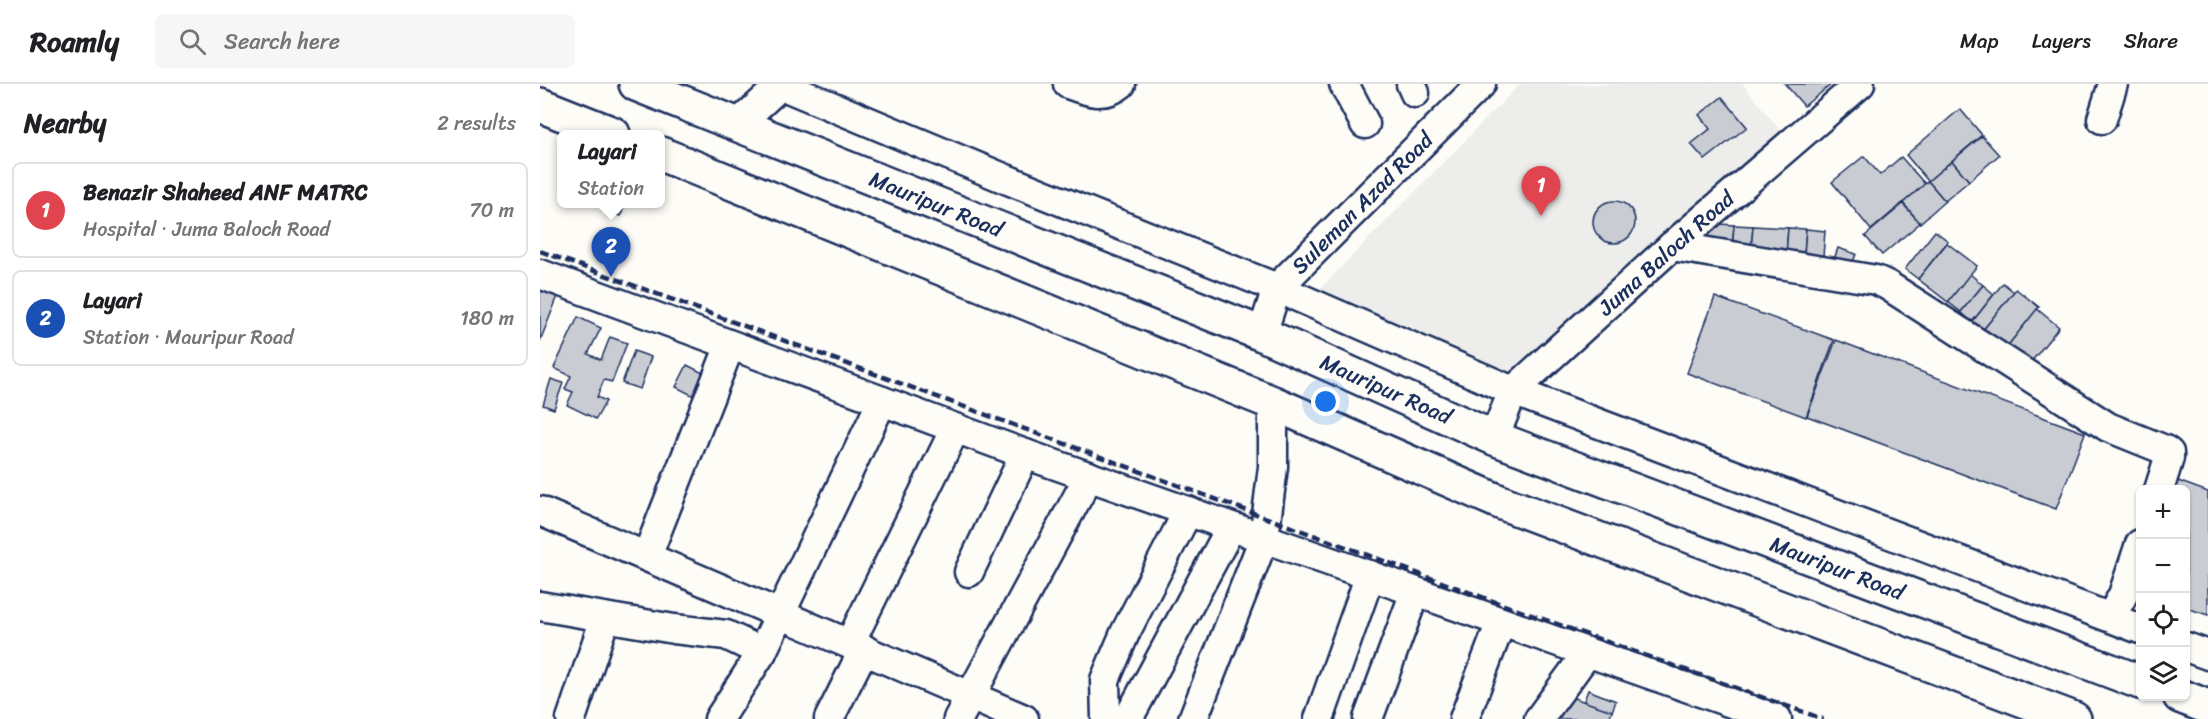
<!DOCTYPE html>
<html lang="en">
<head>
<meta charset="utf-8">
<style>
  body { margin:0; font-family:Sriracha,sans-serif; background:#f6f6f6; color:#202124 }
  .controls { position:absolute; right:18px; bottom:18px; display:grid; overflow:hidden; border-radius:9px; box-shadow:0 2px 4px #0004 }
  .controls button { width:54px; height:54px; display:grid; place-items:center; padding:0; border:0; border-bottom:2px solid #e0e0e0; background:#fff; color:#202124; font:30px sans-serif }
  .you { position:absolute; left:786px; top:318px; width:21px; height:21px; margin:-15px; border:4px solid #fff; border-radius:50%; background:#1a73e8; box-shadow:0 0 0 9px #1a73e833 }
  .badge { display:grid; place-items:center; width:39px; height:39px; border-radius:50%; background:#111827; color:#fff; font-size:20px; font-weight:700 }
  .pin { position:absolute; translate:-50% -50px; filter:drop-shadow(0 2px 3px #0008) }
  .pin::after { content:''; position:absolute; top:32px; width:21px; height:18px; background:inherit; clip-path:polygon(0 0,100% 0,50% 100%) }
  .popup { position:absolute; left:17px; top:46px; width:108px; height:78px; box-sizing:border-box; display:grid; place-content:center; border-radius:9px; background:#fff; filter:drop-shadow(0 2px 4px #0005); font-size:20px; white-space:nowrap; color:#757577 }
  .popup b { font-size:22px; color:#202124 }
  .popup::after { content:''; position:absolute; left:50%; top:100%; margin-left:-12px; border:12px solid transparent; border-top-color:#fff }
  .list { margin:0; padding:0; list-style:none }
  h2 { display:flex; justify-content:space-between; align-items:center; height:78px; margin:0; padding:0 24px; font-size:26px }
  h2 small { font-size:20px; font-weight:400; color:#757577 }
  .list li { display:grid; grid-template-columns:39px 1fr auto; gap:18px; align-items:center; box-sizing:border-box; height:96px; margin:0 12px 12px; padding:0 12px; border:2px solid #e0e0e0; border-radius:9px }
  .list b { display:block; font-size:22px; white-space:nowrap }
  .list p { margin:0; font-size:20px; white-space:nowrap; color:#757577 }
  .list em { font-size:20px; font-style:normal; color:#757577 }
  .icon { flex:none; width:33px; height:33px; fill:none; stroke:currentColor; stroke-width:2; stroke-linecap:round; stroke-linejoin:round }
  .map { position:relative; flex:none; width:1668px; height:635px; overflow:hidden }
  header { display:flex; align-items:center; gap:36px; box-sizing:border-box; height:84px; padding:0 30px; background:#fff; border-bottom:2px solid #e0e0e0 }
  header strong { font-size:28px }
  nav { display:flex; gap:33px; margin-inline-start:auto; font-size:21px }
  .search { width:420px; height:54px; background:#f6f6f6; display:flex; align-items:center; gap:15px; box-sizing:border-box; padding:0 21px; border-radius:9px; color:#757577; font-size:22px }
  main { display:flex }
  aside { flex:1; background:#fff }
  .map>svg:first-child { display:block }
</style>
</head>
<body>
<header>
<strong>Roamly</strong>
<div class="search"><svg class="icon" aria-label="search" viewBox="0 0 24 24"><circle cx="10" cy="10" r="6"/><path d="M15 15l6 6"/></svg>Search here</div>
<nav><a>Map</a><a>Layers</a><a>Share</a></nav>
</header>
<main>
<aside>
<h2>Nearby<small>2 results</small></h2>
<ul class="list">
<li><span class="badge" style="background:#e0444e">1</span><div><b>Benazir Shaheed ANF MATRC</b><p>Hospital · Juma Baloch Road</p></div><em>70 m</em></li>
<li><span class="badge" style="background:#1a4fb4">2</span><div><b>Layari</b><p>Station · Mauripur Road</p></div><em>180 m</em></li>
</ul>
</aside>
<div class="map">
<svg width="1668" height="635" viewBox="0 0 1668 635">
  <rect width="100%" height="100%" fill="#fdfcf7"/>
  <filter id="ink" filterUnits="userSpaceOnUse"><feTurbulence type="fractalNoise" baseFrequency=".0167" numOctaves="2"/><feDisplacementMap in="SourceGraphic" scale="12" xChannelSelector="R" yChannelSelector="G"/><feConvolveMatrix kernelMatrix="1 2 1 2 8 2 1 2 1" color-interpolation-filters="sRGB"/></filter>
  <g filter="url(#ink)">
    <path fill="#edeeec" d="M980,0H1203L1244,51L969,288L772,213Z"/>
    <g fill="#c9ccd3" stroke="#1b2f5e" stroke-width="1.5">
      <path d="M1245,0H1292L1264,22Z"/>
      <path d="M1182,13L1207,43L1165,76L1151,60L1170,45L1159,31Z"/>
      <path d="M1420,25L1442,51L1388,97L1366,71Z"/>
      <path d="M1442,52L1459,71L1429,97L1412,77Z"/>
      <path d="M1324,72L1340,91L1361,73L1385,100L1331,146L1292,98Z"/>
      <path d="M1412,77L1429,97L1405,117L1388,97Z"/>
      <path d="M1388,97L1405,117L1380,139L1363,119Z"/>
      <circle cx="1074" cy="138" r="21"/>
      <path d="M64,119H85L81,132L62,126Z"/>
      <path d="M1363,120L1380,139L1342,171L1325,152Z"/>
      <path d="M1179,140L1194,141L1192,167L1166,164L1163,152Z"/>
      <path d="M1194,141L1213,142L1211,168L1192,167Z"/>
      <path d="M1213,142L1248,144L1246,171L1211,168Z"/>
      <path d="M1248,144L1266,145L1264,171H1246Z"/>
      <path d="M1266,145L1285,147L1283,173L1264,171Z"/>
      <path d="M1395,147L1408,157L1378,195L1365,185Z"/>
      <path d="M1407,159L1437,182L1408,218L1378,195Z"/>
      <path d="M1298,164L1316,170L1310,187L1292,181Z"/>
      <path d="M1430,190L1443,201L1421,228L1408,218Z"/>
      <path d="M1463,199L1474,208L1443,246L1432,238Z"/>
      <path d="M1443,201L1454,210L1432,238L1421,228Z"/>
      <path d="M0,205L18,212L0,257Z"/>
      <path d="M1476,205L1499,223L1466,264L1443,246Z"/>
      <path d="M1175,213L1294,256L1266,333L1147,289Z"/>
      <path d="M1497,225L1519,243L1488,282L1466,264Z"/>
      <path d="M38,233L61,244L48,270L61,276L70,253L87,259L72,298L64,296L57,313L66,317L56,335L27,321L33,308L25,305L31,292L14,284Z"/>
      <path d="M1296,256L1545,349L1516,425L1267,332Z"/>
      <path d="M94,267L111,273L100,305L82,299Z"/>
      <path d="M147,281L165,290L154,312L136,303Z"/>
      <path d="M11,295L23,299L14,325L3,321Z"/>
      <path d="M1630,394L1668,408V531L1646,524V406H1626Z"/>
      <path d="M1048,606L1076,617L1069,635H1037Z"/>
      <path d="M1025,611L1072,627L1069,635H1009Z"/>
    </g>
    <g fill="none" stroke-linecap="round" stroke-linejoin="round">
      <defs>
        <g id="minor">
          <path d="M528,0C547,7 564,14 581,0"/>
          <path d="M804,0L825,40"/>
          <path d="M871,0L875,9"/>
          <path d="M241,1L461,93L737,204L973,307L1600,545"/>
          <path d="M1562,35L1573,0"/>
          <path d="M197,41L242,0"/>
          <path d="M1132,162L1336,196L1347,201L1568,343L1625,366L1629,369V374L1619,406"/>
          <path d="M0,190L485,370L1237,635"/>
          <path d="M722,250L737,204L941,0"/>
          <path d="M954,354L973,307L1132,162L1320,0"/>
          <path d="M0,427L484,635"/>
          <path d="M107,472L190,261"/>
          <path d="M429,488L485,370"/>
          <path d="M0,522L134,545L186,551L222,568"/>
          <path d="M1571,533L1583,511L1600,460"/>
          <path d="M310,559L415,345"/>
          <path d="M1646,563L1668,571"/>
          <path d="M31,635L65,534"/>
          <path d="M179,635L222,568L342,317"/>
          <path d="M289,635L324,565"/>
          <path d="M418,635L549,392"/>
          <path d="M566,635L565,596L585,549L648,427"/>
          <path d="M588,635L691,443"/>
          <path d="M653,635L724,454L733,383V319"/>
          <path d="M779,635L830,491"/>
          <path d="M828,635L875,508"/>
          <path d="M924,635L961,538"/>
          <path d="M999,635L1048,568"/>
        </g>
        <g id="highway">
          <path d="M96,0L722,250L954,354L1600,598"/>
          <path d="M0,21L73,50"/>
          <path d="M121,70L733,319L960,418L1534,635"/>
          <path d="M1640,612L1668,623"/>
        </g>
      </defs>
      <use href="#minor" stroke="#1b2f5e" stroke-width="33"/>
      <use href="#highway" stroke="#1b2f5e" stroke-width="38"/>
      <use href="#minor" stroke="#fdfcf7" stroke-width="28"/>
      <use href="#highway" stroke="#fdfcf7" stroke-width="33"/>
      <path stroke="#1b2f5e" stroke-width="4.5" stroke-dasharray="9 4.5" stroke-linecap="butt" d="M0,167L972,524L1283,635"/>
    </g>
  </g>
  <g text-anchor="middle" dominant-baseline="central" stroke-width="6" stroke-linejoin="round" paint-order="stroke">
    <g font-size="22" fill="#1b2f5e" stroke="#fdfcf7">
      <text transform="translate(822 119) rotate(-45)">Suleman Azad Road</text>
      <text transform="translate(396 120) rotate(22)">Mauripur Road</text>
      <text transform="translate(1126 169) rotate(-42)">Juma Baloch Road</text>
      <text transform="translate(846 305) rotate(24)">Mauripur Road</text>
      <text transform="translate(1297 484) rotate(21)">Mauripur Road</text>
    </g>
  </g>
</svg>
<div class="controls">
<button>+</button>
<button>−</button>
<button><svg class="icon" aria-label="locate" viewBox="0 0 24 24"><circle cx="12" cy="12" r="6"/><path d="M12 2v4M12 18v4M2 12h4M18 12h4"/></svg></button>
<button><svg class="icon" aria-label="layers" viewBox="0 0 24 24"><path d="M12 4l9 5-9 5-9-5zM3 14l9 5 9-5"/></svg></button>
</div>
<div class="you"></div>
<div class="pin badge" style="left:1001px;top:132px;background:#e0444e">1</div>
<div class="pin badge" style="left:71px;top:193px;background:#1a4fb4">2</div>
<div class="popup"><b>Layari</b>Station</div>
</div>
</main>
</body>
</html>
